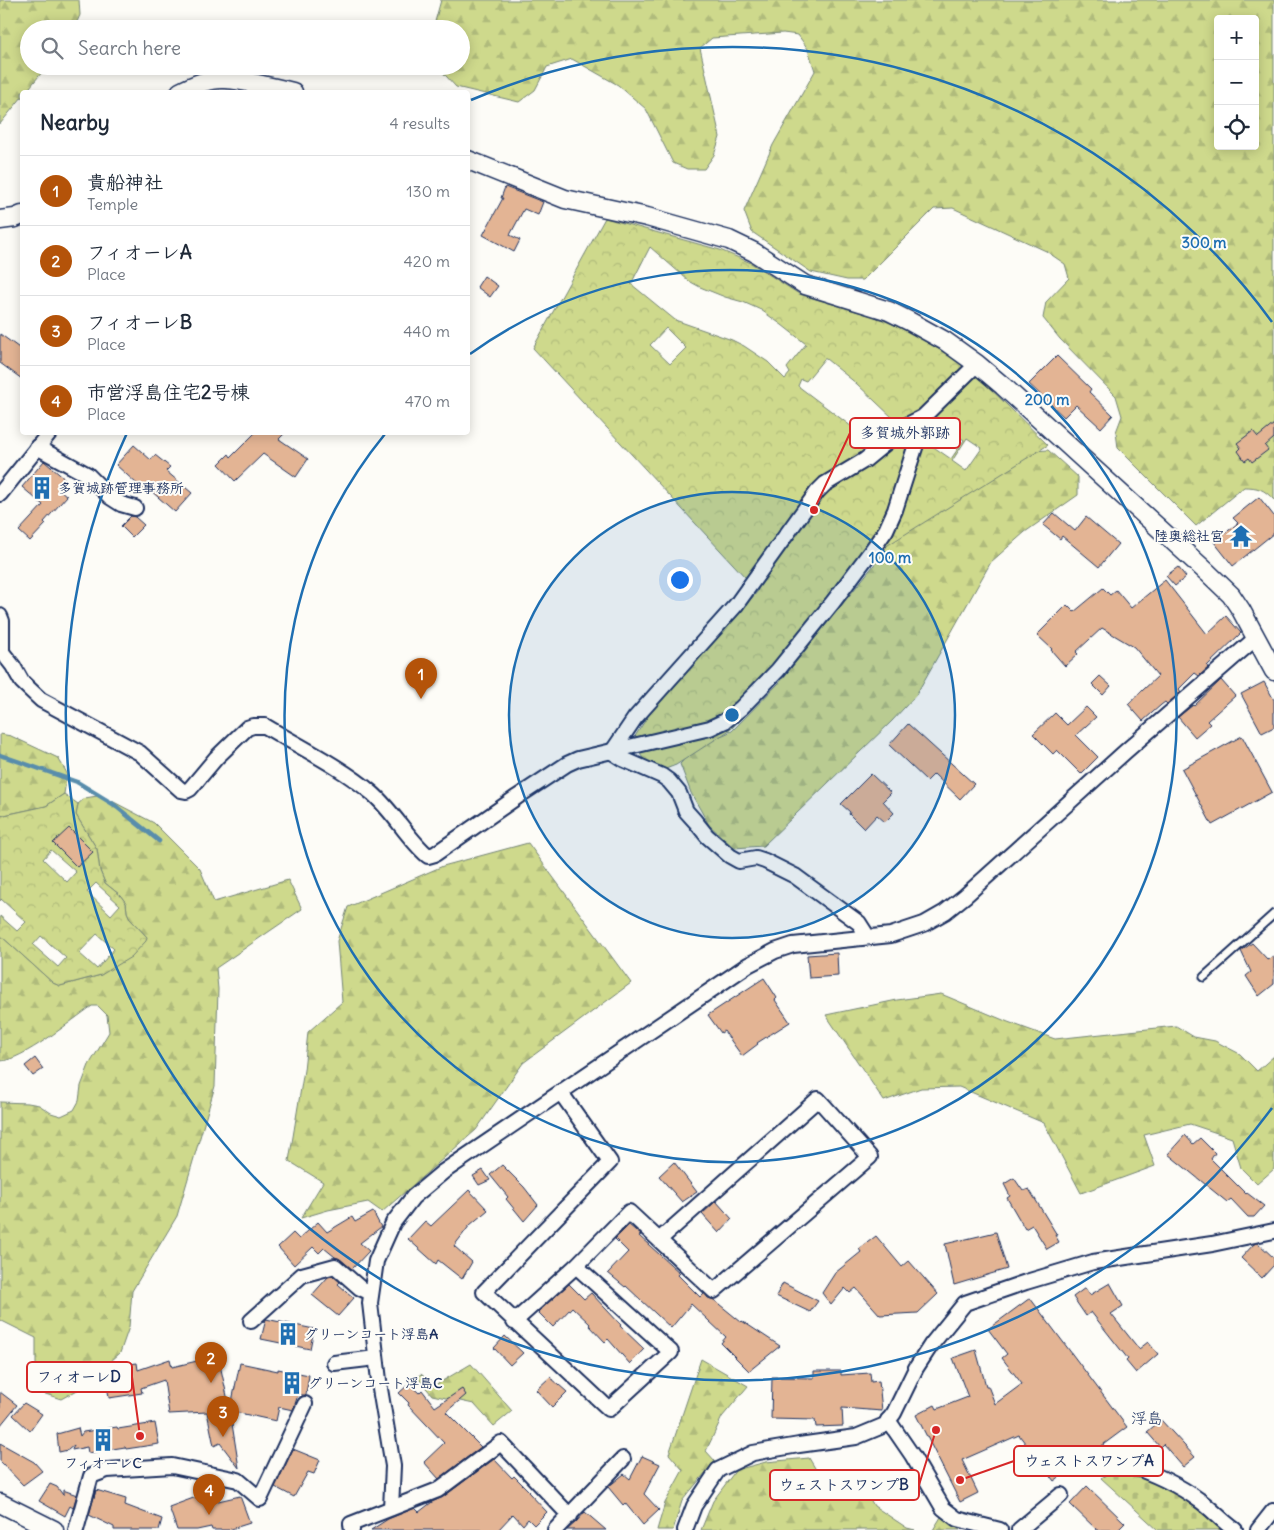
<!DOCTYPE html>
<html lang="en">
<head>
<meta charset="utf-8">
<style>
  body { margin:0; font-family:Delius,"Klee One",sans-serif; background:#f2f2f3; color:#1f2937 }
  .controls { position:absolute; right:15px; top:15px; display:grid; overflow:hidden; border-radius:5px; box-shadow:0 2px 12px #0003 }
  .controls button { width:45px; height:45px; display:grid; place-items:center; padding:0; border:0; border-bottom:1px solid #e0e1e3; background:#fff; color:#1f2937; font:25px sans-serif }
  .you { position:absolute; left:679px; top:579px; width:18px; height:18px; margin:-12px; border:4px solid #fff; border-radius:50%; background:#1a73e8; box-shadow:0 0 0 8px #1a73e833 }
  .badge { display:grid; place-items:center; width:32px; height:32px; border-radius:50%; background:#b45309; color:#fff; font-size:16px; font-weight:700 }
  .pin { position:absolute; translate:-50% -41px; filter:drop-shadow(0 1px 2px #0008) }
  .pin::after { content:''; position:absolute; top:26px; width:18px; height:15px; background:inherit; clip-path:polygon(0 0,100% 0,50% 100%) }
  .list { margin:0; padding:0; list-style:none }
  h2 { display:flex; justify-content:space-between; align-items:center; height:65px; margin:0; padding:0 20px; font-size:21px }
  h2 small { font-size:16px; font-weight:400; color:#747a83 }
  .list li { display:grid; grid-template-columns:32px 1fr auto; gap:15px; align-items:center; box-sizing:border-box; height:70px; padding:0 20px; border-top:1px solid #e0e1e3 }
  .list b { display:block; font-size:19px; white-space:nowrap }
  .list p { margin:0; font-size:16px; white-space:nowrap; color:#747a83 }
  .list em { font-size:16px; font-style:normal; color:#747a83 }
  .icon { flex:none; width:28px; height:28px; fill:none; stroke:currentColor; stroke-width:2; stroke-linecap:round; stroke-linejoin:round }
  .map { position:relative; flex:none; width:1274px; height:1530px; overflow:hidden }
  .search { position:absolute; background:#fff; box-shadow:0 2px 12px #0003; left:20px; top:20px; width:450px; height:55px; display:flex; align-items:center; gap:12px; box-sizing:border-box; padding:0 18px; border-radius:28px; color:#747a83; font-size:19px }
  .panel { position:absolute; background:#fff; box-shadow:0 2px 12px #0003; left:20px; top:90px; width:450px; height:345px; border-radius:5px }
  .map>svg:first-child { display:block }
</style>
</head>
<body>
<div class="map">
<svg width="1274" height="1530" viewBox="0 0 1274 1530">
  <defs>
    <pattern id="forest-firs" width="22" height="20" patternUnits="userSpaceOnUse" patternTransform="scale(1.25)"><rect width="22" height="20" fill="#ced98c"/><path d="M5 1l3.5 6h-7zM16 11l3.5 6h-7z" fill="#b0bb7b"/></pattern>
    <pattern id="cemetery-stones" width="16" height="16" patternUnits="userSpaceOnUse" patternTransform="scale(1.25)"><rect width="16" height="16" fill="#ced98c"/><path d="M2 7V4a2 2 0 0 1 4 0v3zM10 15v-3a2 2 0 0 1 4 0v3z" fill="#b0bb7b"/></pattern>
    <pattern id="park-crowns" width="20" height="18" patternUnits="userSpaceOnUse" patternTransform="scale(1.25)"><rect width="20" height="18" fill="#ced98c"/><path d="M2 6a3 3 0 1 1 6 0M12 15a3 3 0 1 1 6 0" fill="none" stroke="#b0bb7b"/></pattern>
  </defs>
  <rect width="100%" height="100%" fill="#fdfcf7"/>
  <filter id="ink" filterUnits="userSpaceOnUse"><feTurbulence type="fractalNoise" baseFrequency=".02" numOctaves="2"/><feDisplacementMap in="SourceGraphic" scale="10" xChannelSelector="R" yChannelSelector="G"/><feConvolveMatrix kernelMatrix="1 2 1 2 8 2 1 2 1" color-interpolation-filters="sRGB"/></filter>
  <g filter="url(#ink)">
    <g fill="url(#forest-firs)" stroke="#748475" fill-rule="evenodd">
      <path d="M0,0H79L80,15L74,29H29V66H47L26,92H22V97L0,124Z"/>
      <path d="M441,0H1274V500C1264,489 1258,487 1244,487L1196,526L1118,448L1116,432L1122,416L1116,396L1060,339L1043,318L1046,302L1069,278L1065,264L1046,251L953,208L934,209L863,280H847L811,272L752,232L744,211L773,145L815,71L808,49L798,35L783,33L712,38L700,48L720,137L714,155L704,169H687L673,163L646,109L618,85L572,59L547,67L535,90L519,102L456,87L437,66H461V29H433ZM1218,19H1255V146H1218Z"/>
      <path d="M1048,450L1078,477V495L1025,532L991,562L916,695L892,721L763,846L734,848L709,825L691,793L680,764L696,747L732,731L779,683L882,555L903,516L914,503L975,465L1034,451Z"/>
      <path d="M0,734L11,736L58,758L67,773L64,794L46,806L0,816Z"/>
      <path d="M97,796L110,800L154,823L200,869L214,902L288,880L302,909L216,968L218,989L215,1086L177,1216L132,1291L129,1327L120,1353L81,1388L61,1399L36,1391V1338L0,1320V1102L28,1103L39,1105L51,1113L61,1116L74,1110L79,1101L81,1086L89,1065L109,1032L107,1015L98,1006H92C72,1020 22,1061 0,1061V935L53,983L60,986L101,975L147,937L130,919L127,912L126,903L120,895L105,883L100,871L97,849L76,815L78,804L85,798Z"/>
      <path d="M528,843L631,983L523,1063L476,1130L382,1212L368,1202L328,1210L301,1218L323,1182L289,1161L304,1070L308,1032L342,1002L337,941L348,907L443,866Z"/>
      <path d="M941,994L1008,1022L1055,1039L1176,1026L1194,1037L1215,1041L1240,1054L1257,1071L1274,1056V1169L1257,1184L1241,1168L1232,1138L1190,1124L1144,1135L1155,1166L1081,1193L1044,1123L959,1087L921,1088L884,1101L826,1015L897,1000Z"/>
      <path d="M701,1359L748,1386L722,1417L706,1451L715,1461L682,1501L673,1530H657L665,1503L683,1470L669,1454Z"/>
      <path d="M471,1364L512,1411L494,1426L474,1404L432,1395L417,1377L421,1374L434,1385L439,1383Z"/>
      <path d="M809,1458L828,1490L855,1473L874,1506L907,1528L915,1530H701L713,1501L736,1470L766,1462Z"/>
      <path d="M941,1517L960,1530H933Z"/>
    </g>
    <path fill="url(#cemetery-stones)" stroke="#748475" d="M1129,1469L1176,1490L1228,1530H1158L1101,1478L1118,1470Z"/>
    <g fill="url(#park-crowns)" stroke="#748475" fill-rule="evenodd">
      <path d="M605,218L720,250L751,263L799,294L873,316L905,329L967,366L1048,445L880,550L784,674L730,730L676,765L663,770L644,760L632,741L650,713L758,591L533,348ZM650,247L689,281L700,287L725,297L743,302L761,310L782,325L806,344L787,368L790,373L785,379L768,362L744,346L732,340L675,320L631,284ZM666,328L686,348L670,364L650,345ZM824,359H826L857,384L894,419L876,438L874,439C867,432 869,431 860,433L798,386L801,379L806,381ZM931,417L964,440L951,459L925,441ZM967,438L982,448L966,471L952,461Z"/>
      <path d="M64,794L78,804L76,815L97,849L100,871L105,883L120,895L126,903L127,912L130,919L147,937L146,941L131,957L101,975L60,986L53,983L0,935V916L17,931L26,922L1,899L0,901V816L46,806ZM51,850L76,872L67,882L43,859ZM96,883L120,905L111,915L87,892ZM97,934L114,949L97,969L79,953ZM41,936L66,958L58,967L33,945Z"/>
    </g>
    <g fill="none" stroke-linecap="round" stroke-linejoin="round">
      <path stroke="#588dac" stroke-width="4.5" d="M0,755L77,782L113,804L159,841"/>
    </g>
    <g fill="#e3b494" stroke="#1b2f5e">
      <path d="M505,187L543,202L538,215L524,209L510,235L520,240L514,252L483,235L503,198H501Z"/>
      <path d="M484,276L498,286L490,297L477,287Z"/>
      <path d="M0,334L22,350V379L0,363Z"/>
      <path d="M1057,356L1091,389L1089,392L1113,415L1101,428L1076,405L1064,417L1029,384Z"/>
      <path d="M1274,424V438L1265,446L1268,450L1252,462L1249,458L1245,461L1238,451L1241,448L1237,443L1253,431L1258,437Z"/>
      <path d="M256,432H286L279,439L308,459L296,477L263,454L235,481L219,464L229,454L231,457Z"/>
      <path d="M134,445L151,460L155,455L170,467L166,471L192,493L175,512L150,490L147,493L116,465Z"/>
      <path d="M44,461L66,480L59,489L67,496L44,522L46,524L30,541L19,531L43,505L22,487Z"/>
      <path d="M1259,497L1274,516V533L1233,566L1214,542L1238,523L1233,518Z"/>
      <path d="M1054,513L1075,531L1086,517L1118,544L1099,567L1062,536L1060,539L1043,525Z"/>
      <path d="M131,516L135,517L144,525L132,537L121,526Z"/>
      <path d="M1178,567L1186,577L1175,586L1166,576Z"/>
      <path d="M1165,580L1207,634L1226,616L1241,633L1207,666L1209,667L1199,676L1195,673L1179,689L1181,692L1167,704L1165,702L1161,705L1143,721L1128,704L1158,676L1134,647L1102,628L1076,652L1078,654L1065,666L1051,650L1052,649L1037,635L1067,605L1074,612L1103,588L1110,595L1116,590L1131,608Z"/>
      <path d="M1100,676L1111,686L1103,695L1092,684Z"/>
      <path d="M1221,680L1235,696L1207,721L1210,724L1195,737L1178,717L1193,705L1194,706Z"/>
      <path d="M1264,682L1274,700V727L1262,733L1241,694Z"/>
      <path d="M1086,707L1096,717L1076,735L1098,757L1081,774L1057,750L1053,754L1033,734L1055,713L1067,725Z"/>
      <path d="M908,724L974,784L960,799L934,774L927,781L889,745Z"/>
      <path d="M1242,736L1272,792L1212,825L1182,769Z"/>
      <path d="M871,774L891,793L883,801L894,813L885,822L877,815L864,829L849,814L850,812L841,804Z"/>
      <path d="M69,828L93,852L77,867L53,843Z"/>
      <path d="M1252,943L1268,960L1274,956V984L1259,996L1246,976L1251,972L1241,951Z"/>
      <path d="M837,953L838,976L809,978L807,955Z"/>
      <path d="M764,978L777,998L775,1000L790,1022L757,1043L758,1044L742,1056L724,1031L721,1033L708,1015Z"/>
      <path d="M35,1058L43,1069L33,1076L25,1066Z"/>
      <path d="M1185,1135L1193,1144L1200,1138L1215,1153L1211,1159L1246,1194L1247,1193L1264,1206L1254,1217H1248L1231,1199L1227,1202L1168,1154Z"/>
      <path d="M674,1162L697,1192L682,1202L659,1176Z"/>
      <path d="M502,1165L524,1187L538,1205L524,1221L506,1199L508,1197L490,1175Z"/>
      <path d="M483,1170L490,1180L479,1185L473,1176Z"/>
      <path d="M1014,1178L1023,1191L1029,1189L1057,1235H1055L1059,1242L1047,1249L1032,1225L1025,1229L1007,1198L1010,1196L1004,1184Z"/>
      <path d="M469,1190L488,1210L470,1225L454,1246L472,1262L462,1279L438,1260L436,1264L408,1239L425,1221L431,1226Z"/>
      <path d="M716,1201L732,1219L719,1233L702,1214Z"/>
      <path d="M373,1212L381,1227L360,1243L369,1251L352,1269L340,1259L335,1257L324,1248L319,1253L313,1247L294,1265L278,1247L293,1233L299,1239L318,1222L327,1232L352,1217L355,1222Z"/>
      <path d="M629,1225L641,1235L639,1236L680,1273L678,1275L700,1297L704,1293L708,1298L714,1300L741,1322L742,1321L780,1346L749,1371L721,1343L726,1337L691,1304L671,1328L626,1286L625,1287L608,1273L628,1252L615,1239Z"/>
      <path d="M996,1232L1007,1269L954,1285L945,1244Z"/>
      <path d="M876,1236L902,1267L909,1261L938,1294L918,1313L880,1315L856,1288L850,1293L845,1288L831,1305L822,1293L835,1273L861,1252L859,1249Z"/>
      <path d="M1258,1243L1274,1258V1265L1262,1278L1241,1258L1254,1244Z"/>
      <path d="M333,1276L340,1282L338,1284L354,1298L338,1316L312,1295L328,1277Z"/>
      <path d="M783,1283L818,1301L810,1312L776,1296Z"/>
      <path d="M1110,1283L1123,1306L1111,1314L1139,1349L1148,1342L1158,1354L1136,1373L1126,1361L1128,1359L1091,1312L1086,1316L1073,1297L1085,1288L1090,1295Z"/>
      <path d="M569,1284L584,1299L591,1293L621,1325L620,1326L644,1349L630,1364L608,1339L605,1342L589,1325L590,1324L572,1307L553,1327L538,1312Z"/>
      <path d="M1030,1298L1127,1427L1054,1481L1019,1435L962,1460L978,1493L960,1502L916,1415L935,1405L937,1409L968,1397L953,1358L976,1350L986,1386H988L995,1404L1022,1384L1002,1358L1007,1354L988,1329Z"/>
      <path d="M266,1319L314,1329L310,1349L261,1339Z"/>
      <path d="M505,1336L523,1353L510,1365L494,1348Z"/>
      <path d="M218,1356L229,1405L239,1468L220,1443L214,1446L207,1412L169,1414L164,1380L141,1388L142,1393L109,1398L106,1377L125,1374L122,1365L137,1363L138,1370L170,1359L172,1367Z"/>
      <path d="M240,1363L278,1371V1369L309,1375L306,1395H298L293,1410L279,1407L276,1421L230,1411Z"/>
      <path d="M814,1371H841V1375L870,1373L871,1382L879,1381L882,1411L842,1408L843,1426L816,1427L815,1420L771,1419L772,1377L814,1378Z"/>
      <path d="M550,1377L567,1392L552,1407L536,1390Z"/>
      <path d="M409,1384L419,1393L422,1390L435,1407L462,1389L466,1395L446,1412L481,1447L439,1479L424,1462L444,1443L408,1405L409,1403L399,1393Z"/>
      <path d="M0,1392L17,1405L0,1426Z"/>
      <path d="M24,1403L42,1414L30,1431L13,1415Z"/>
      <path d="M1161,1420L1195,1457L1183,1467L1163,1444L1160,1447L1147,1432Z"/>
      <path d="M155,1423L159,1444L126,1449L125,1447L88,1453L87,1447L72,1450L74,1445L68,1450L59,1452L57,1434L78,1428L80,1436L83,1432L117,1427L118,1429Z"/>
      <path d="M0,1443L34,1462L42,1471L23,1485L0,1461Z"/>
      <path d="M293,1449L320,1460L314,1474L308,1472L294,1497L275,1487Z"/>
      <path d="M642,1456L660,1464L644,1494L659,1510L643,1525L625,1503L623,1505L608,1487L624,1474L630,1479Z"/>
      <path d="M494,1459L512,1478L514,1476L530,1492L529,1493L547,1512L534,1525L528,1519L523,1525L513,1514L498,1530H371L388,1519L415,1508L419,1512L432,1502L443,1497Z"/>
      <path d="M50,1484L57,1487L63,1495V1490L77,1495L73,1508L70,1506L65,1516L39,1501Z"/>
      <path d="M1087,1486L1125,1523L1118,1530H1097L1070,1504Z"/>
      <path d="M96,1490L126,1499L125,1505L162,1519L159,1530H114V1527L89,1515Z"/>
      <path d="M199,1496L205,1504L240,1496L250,1523L228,1530H212L211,1527L197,1530H177L169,1507Z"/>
      <path d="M585,1512L606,1530H567L576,1522Z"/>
    </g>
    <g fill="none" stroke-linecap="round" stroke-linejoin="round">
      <defs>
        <path id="service" d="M1204,977L1274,914"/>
        <g id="minor">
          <path d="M37,447L88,475L110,497L121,504L135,508"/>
          <path d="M0,494L50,432"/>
          <path d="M0,616L2,621V652L0,654"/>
          <path d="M2,652L13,666L22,682L41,700L140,753L181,790L186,791L190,789L216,758L247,728L253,726H265C300,747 341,767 372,793C394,812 407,838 428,856L435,854L517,797L567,764L578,759L710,728L725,721L741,708L778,670L833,602L872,550L886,530L895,510L920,432L923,417"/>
          <path d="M612,752L635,718L736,605L817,492L825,484L865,460L909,424L923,417L977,364"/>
          <path d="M612,752L623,759L662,776L669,781L679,793L686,811L695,821L707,836L730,856L739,861L756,858L765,861L795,876L859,923L868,937"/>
          <path d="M561,1093L610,1162L484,1292L609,1409L671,1352L576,1266"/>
          <path d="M251,1321L302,1275L335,1266L360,1288L371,1293"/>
          <path d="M514,1322L576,1266L629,1212L714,1291L870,1157L818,1099L659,1240"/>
          <path d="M334,1363L376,1358"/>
          <path d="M888,1420L912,1455L943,1508L957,1519L1000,1530"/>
          <path d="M1123,1463C1150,1472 1176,1483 1199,1500C1212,1509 1222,1521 1235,1530"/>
          <path d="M391,1508L393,1466L380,1389L370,1303L376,1261L393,1223L413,1197L443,1172L748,965L775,951L793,945L891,935L924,924L945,912L965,896L1126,751L1256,638"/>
          <path d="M76,1530L91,1476L107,1470L172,1466L238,1480L260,1499L305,1404"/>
          <path d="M352,1530L351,1524L438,1490L501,1443L570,1516"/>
          <path d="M555,1530L623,1459"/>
          <path d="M685,1530L694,1506L718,1470L753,1453L799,1445L856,1437L885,1425L894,1413L916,1368L931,1345L965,1303L1026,1282L1093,1262L1212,1244L1274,1231"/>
          <path d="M1019,1530L1061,1495"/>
          <path d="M1258,1530L1273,1511"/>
        </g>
        <g id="tertiary">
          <path d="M180,92C193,85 209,78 224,79C247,80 270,87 293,92"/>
          <path d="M468,160L565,199L647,217L729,240L754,252L805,285L889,311L909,321L945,341L977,364L1003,386L1208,573L1231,595L1241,610L1274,671"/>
          <path d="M0,220L15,218L22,215"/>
          <path d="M0,1503L54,1530"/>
        </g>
      </defs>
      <use href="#service" stroke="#1b2f5e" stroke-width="11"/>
      <use href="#minor" stroke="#1b2f5e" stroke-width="18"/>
      <use href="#tertiary" stroke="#1b2f5e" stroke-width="21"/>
      <use href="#service" stroke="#fdfcf7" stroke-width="7"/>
      <use href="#minor" stroke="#fdfcf7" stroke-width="14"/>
      <use href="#tertiary" stroke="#fdfcf7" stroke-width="18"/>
    </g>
  </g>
  <circle cx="732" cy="715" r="223" fill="#1f6fb2" fill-opacity=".12"/>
  <g fill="none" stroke="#1f6fb2" stroke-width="2.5">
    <circle cx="732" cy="715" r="223"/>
    <path d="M470 354A446 446 0 1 1 385 434"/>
    <path d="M1272 1108A668 668 0 0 1 127 433M471 100A668 668 0 0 1 1272 322"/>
  </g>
  <defs>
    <symbol id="building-bare" viewBox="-9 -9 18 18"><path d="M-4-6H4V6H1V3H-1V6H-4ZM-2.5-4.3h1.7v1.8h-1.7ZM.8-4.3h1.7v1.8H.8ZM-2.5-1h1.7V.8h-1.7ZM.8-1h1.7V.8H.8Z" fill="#1f6fb2" stroke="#fdfcf7" stroke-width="2.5" paint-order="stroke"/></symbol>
    <symbol id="temple-bare" viewBox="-9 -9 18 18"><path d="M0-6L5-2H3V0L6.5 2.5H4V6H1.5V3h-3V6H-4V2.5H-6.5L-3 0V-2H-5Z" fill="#1f6fb2" stroke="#fdfcf7" stroke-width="2.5" paint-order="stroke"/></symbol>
  </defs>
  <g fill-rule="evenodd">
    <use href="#building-bare" x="26" y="472" width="32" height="32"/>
    <use href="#temple-bare" x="1225" y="520" width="32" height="32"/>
    <use href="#building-bare" x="272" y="1318" width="32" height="32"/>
    <use href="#building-bare" x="276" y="1367" width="32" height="32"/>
    <use href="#building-bare" x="87" y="1424" width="32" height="32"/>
  </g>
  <g text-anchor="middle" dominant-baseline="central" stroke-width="4" stroke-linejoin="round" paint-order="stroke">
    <g font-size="14" font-weight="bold" fill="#1b2f5e" stroke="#fdfcf7" text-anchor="start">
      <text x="58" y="488">多賀城跡管理事務所</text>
      <text x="1224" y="536" text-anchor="end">陸奥総社宮</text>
      <text x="304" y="1334">グリーンコート浮島A</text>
      <text x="308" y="1383">グリーンコート浮島C</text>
      <text x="103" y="1463" text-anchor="middle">フィオーレC</text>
    </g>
    <g font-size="16" fill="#1b2f5e" stroke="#fdfcf7">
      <text x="1147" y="1418">浮島</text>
    </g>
  </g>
  <circle cx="732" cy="715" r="8" fill="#1f6fb2" stroke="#fdfcf7" stroke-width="2.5"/>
  <g font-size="15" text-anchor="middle" font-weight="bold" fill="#1f6fb2" stroke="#fdfcf7" stroke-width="4" stroke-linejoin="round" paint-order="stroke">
    <text x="1204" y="248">300 m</text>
    <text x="1047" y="405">200 m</text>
    <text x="890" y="563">100 m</text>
  </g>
  <path fill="none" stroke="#d62828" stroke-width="2" d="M814 510L850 433M140 1436L132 1377M960 1480L1014 1461M936 1430L919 1485"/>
  <g fill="#d62828" stroke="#fdfcf7" stroke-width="2">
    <circle cx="814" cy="510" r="5"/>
    <circle cx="140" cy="1436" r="5"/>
    <circle cx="960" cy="1480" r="5"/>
    <circle cx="936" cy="1430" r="5"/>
  </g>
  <g fill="#fdfcf7" stroke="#d62828" stroke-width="2">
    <rect x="850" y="418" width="110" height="30" rx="5"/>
    <rect x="27" y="1362" width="105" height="30" rx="5"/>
    <rect x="1014" y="1446" width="149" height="30" rx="5"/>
    <rect x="770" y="1470" width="149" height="30" rx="5"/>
  </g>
  <g font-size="15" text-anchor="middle" font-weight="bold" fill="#1b2f5e">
    <text x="905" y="438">多賀城外郭跡</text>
    <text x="79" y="1382">フィオーレD</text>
    <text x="1089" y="1466">ウェストスワンプA</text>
    <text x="844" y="1490">ウェストスワンプB</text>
  </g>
</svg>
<div class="controls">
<button>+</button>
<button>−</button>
<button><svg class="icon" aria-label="locate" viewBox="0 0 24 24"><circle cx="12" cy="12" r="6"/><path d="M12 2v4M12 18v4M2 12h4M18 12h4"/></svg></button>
</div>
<div class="you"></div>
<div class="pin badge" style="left:421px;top:699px">1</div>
<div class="pin badge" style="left:211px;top:1383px">2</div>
<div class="pin badge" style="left:223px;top:1437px">3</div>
<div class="pin badge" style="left:209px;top:1515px">4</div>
<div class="search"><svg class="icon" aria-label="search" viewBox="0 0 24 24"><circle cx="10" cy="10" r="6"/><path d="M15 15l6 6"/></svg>Search here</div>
<section class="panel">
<h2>Nearby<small>4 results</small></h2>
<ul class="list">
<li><span class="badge">1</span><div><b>貴船神社</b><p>Temple</p></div><em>130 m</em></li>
<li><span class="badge">2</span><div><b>フィオーレA</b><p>Place</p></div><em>420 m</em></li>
<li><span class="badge">3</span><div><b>フィオーレB</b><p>Place</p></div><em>440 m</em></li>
<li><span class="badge">4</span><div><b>市営浮島住宅2号棟</b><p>Place</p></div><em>470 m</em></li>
</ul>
</section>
</div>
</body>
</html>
